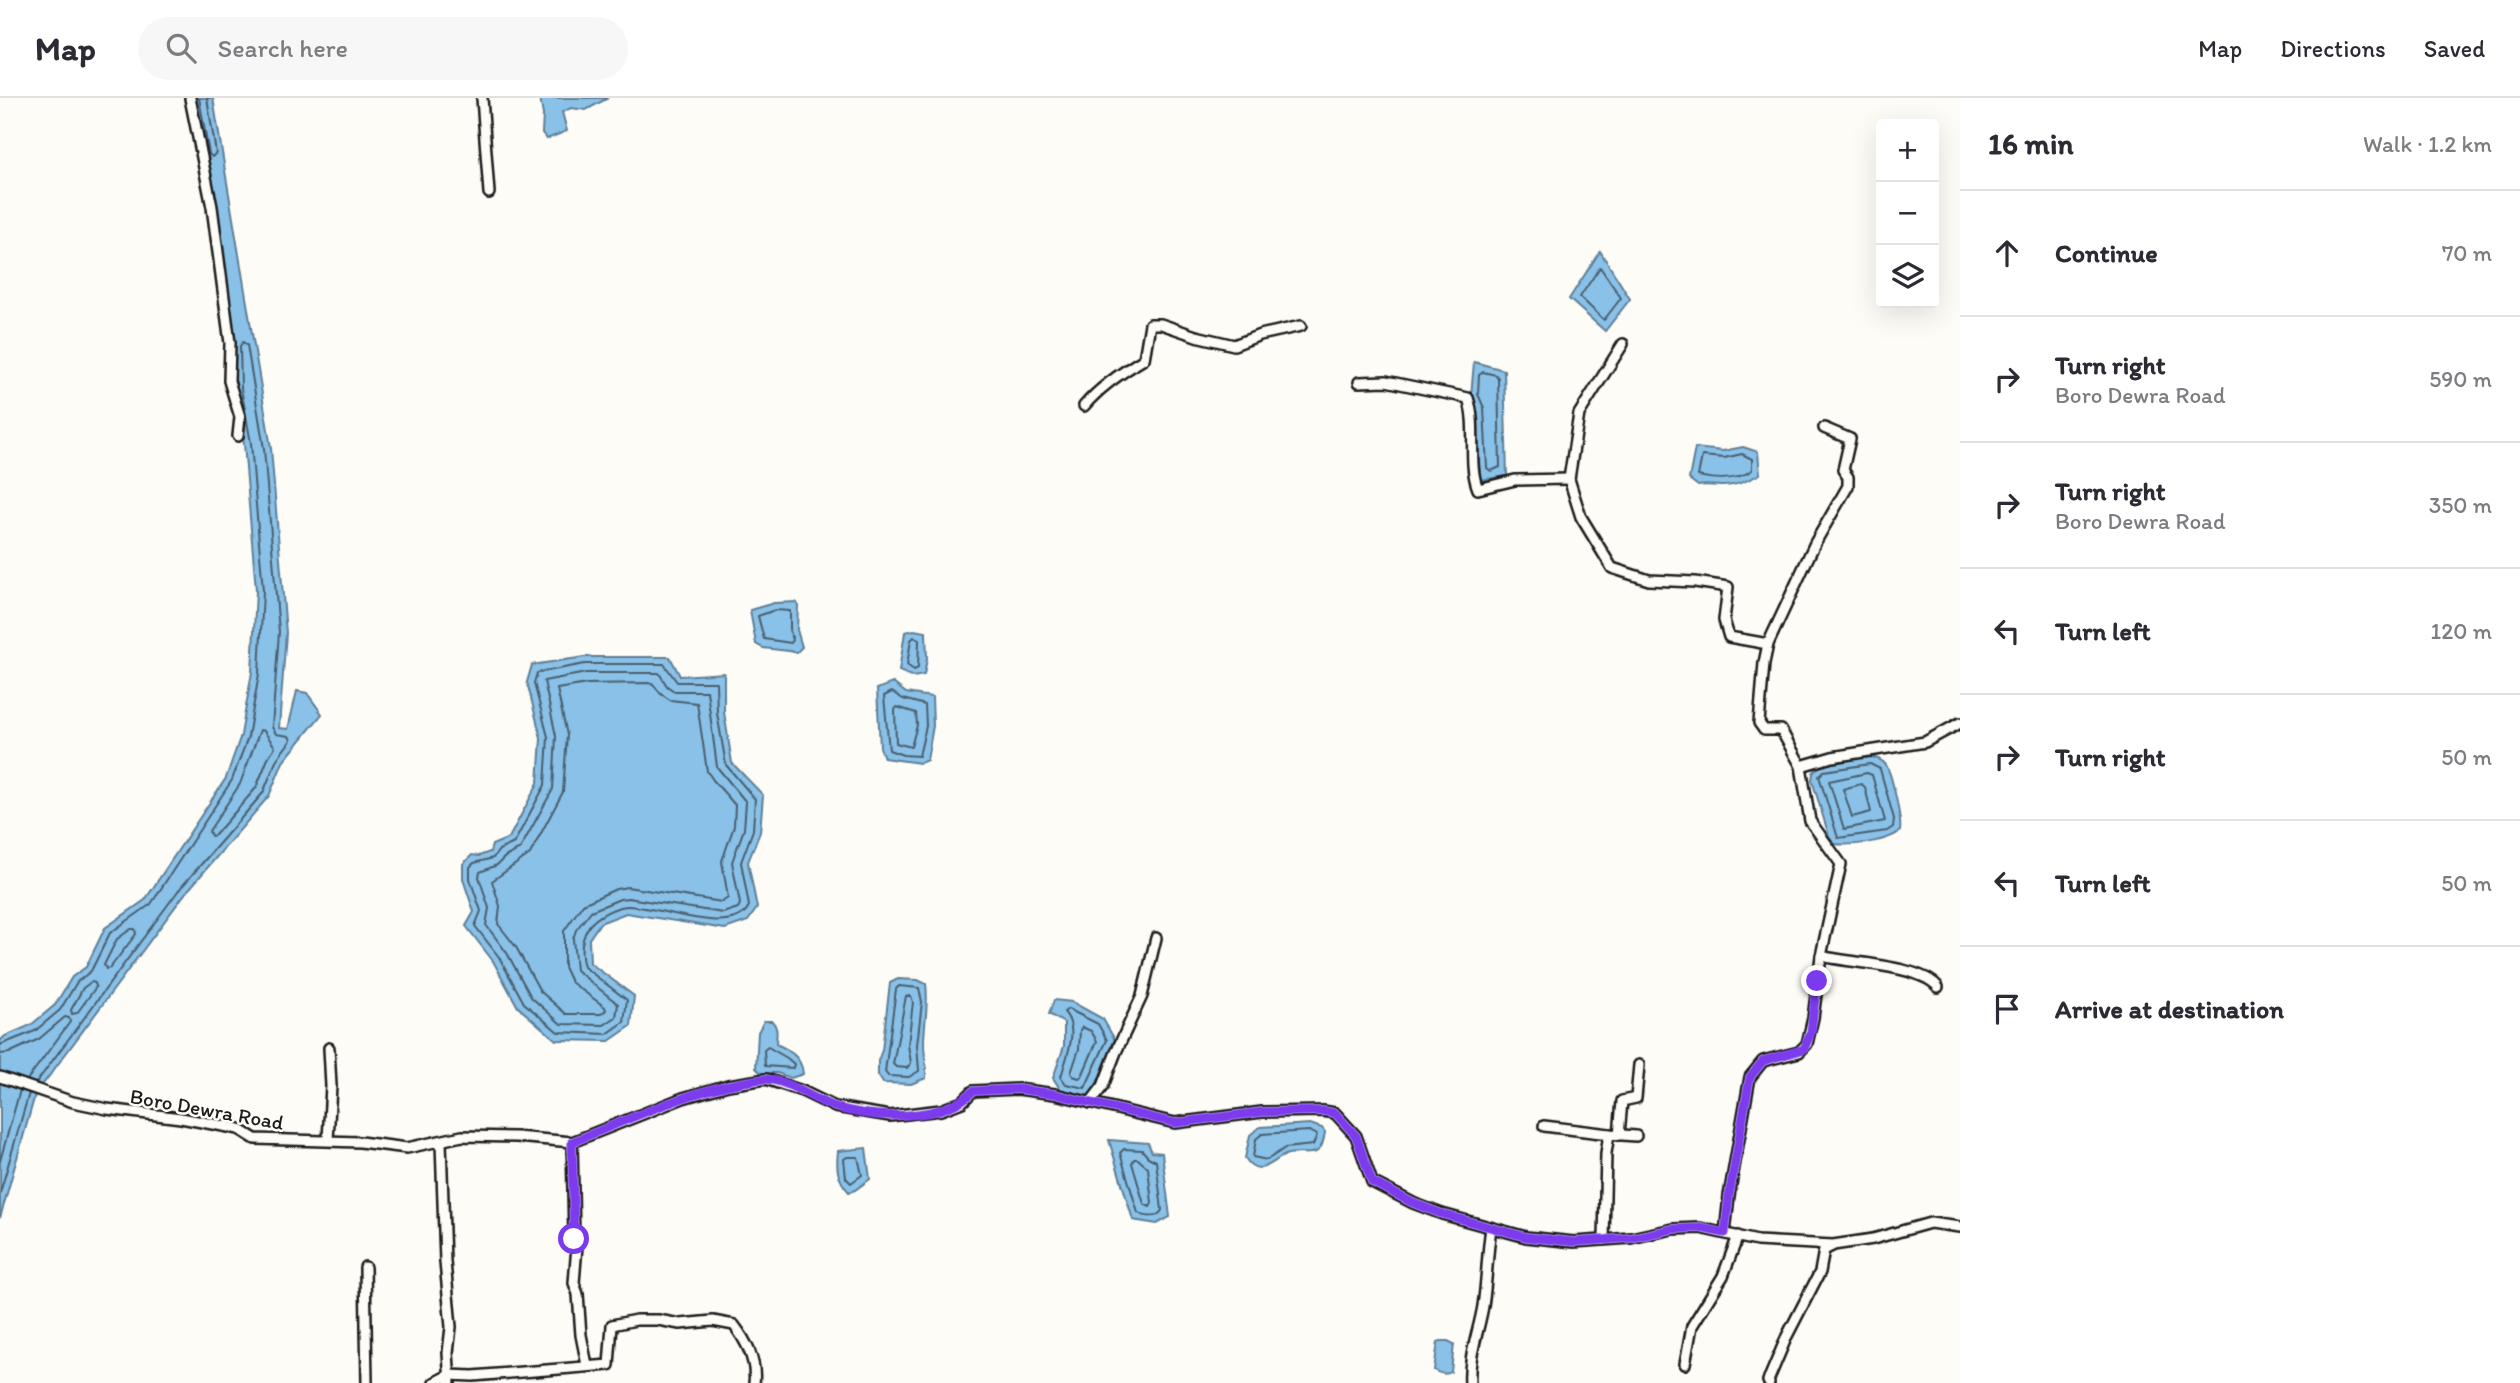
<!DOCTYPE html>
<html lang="en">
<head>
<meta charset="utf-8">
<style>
  body { margin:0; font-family:Itim,sans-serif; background:#f7f7f7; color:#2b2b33 }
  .controls { position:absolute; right:21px; top:21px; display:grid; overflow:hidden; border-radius:7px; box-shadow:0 7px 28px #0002 }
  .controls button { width:63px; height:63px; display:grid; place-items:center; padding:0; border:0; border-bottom:2px solid #e1e1e2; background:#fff; color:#2b2b33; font:35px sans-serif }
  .stop { position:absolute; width:21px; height:21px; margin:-16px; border:5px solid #7c3aed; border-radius:50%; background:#fff }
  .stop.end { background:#7c3aed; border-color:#fff; box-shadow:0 2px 7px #0008 }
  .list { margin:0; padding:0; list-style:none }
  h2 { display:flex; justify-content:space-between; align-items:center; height:91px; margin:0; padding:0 28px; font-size:30px }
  h2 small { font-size:23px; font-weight:400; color:#7c7c81 }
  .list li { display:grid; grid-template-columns:46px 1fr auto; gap:21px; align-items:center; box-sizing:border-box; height:126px; padding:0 28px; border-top:2px solid #e1e1e2 }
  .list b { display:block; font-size:26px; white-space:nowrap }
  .list p { margin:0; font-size:23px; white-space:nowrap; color:#7c7c81 }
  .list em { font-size:23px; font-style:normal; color:#7c7c81 }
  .icon { flex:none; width:38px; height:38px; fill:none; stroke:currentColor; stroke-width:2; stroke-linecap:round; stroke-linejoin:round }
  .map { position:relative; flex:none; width:1960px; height:1285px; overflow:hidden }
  header { display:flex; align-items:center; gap:42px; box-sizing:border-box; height:98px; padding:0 35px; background:#fff; border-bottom:2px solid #e1e1e2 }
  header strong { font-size:33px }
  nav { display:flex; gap:38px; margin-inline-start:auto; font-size:24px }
  .search { width:490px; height:63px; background:#f7f7f7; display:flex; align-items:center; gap:18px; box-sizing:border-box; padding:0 24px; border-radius:38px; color:#7c7c81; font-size:26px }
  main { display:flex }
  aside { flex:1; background:#fff }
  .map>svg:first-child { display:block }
</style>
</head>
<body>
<header>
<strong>Map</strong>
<div class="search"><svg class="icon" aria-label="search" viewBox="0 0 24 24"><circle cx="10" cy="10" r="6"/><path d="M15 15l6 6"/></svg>Search here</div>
<nav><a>Map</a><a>Directions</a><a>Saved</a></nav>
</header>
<main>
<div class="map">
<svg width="1960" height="1285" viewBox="0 0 1960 1285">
  <rect width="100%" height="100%" fill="#fdfcf7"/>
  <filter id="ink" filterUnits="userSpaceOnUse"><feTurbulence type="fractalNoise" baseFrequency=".0143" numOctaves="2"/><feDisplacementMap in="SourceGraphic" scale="14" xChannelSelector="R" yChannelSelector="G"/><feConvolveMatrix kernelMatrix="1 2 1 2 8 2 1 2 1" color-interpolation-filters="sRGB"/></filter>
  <g filter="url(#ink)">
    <g fill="#8ac1e8" stroke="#5e7f96" stroke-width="2">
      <path d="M192,0H213L271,350L286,535L279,630L288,631L297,593L307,595L322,616L283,664L269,698L184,797L35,997L0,1120V943L5,938L31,927L55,907L72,879L86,869L105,830L145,802L226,680L241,637L252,574L256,492L244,346L234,292L233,232Z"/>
      <path d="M540,0H608L586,12L571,10L562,14L567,33L547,41L542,35L543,17Z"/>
      <path d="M1600,153L1630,201L1605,233L1569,201Z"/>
      <path d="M1474,264L1504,272L1507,378L1480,382L1477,311L1471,298Z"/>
      <path d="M1743,349L1758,354L1760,376C1748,383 1735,389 1721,388C1712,388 1707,386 1698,388L1689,381L1695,350L1723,353Z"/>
      <path d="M796,504L798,507L797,532L802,549L797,554L763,550L756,546L750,512L774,505Z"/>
      <path d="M914,532L926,534L927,561L924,577L913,579L899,573L905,534Z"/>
      <path d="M585,559H670L680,578L724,575V614L732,665L763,697L760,734L748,764L757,810L748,823L725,831L626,815L600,825L589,841L590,865L634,898L631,928L609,943L556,942L518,909L493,863L466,828L474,814L463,781V766L472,757L479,758L490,754L492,747L509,740L538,685L541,640L527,584L532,567Z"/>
      <path d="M893,585L906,595L932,599L933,628L927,662L920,665L884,660L880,649L877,591Z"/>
      <path d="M1866,659C1873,659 1881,660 1886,667C1892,677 1902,722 1900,733C1888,744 1850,748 1835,746L1829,738L1812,682L1813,675L1820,667Z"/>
      <path d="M898,881L918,882L926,886C929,907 924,925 924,945C924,957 927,967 926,980L911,986L883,985L878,977V963L882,952L890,885Z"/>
      <path d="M1054,902L1072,904L1103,921L1115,942L1091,999L1061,992L1053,980L1064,948V925L1049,916Z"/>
      <path d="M764,923H772C779,930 776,937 776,946C790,952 802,960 803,976L791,980L777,975H761L756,970L758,934Z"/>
      <path d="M1310,1026L1322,1030L1325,1034C1324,1040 1323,1050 1316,1054C1309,1057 1297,1054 1288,1056C1274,1060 1260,1083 1245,1060L1250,1037L1260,1029Z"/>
      <path d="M1109,1042L1148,1045L1152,1054L1162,1055L1170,1119L1157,1126L1133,1122Z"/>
      <path d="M866,1050L870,1081L855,1092L849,1094C837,1081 836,1070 838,1053Z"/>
      <path d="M1441,1243H1448L1454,1246L1451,1274C1446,1277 1439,1276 1434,1272L1438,1244Z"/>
    </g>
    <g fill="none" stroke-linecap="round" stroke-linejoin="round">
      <g stroke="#485e6e" stroke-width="2">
        <path d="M199,0L209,56L212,59L216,55L207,0"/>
        <path d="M1600,169L1621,200L1604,222L1580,199Z"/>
        <path d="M1483,274L1496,277L1498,280L1500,369L1491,373L1487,370L1484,310L1478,296L1479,277Z"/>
        <path d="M1742,356L1752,361V372C1737,383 1715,382 1698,378L1702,358L1724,360Z"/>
        <path d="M775,512L790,513V533L793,542L791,545L764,541L758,518Z"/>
        <path d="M914,539L919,542L918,570L914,572L907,567L911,542Z"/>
        <path d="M585,566H664L677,584H716L717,615L726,667L755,701L753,732L741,764L749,808C733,841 657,807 627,808C614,809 597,818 589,828C581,840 580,855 584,869L627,902L624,924L607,936L558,934L524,905L499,859L475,828L481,813L470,781V769L474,765L493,760L499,752L514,745L545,687L548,639L534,585L537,575Z"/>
        <path d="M586,575H659L667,588L674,593H707L717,669L746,704L744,731L732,764L740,806L738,810L723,815L628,800L620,801L591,813L576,832L573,841L576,872L618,906L616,919L604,927L561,926L531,899L507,855L486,827L489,810L479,779L480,774L497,767L505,759L520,751L553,691L556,638L544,583Z"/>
        <path d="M652,585L661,596L670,602L697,605L707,673L713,682L735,707L734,728L722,763L728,800L722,804L627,789L616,791L583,806L564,833V869L571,884L605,909L606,912L601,916H566L540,893L516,849L498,826L500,808L492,783L530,756L563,694L567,637L557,591L587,586Z"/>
        <path d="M892,594L903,601L925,607L926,628L919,658L903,657L889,652L884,598Z"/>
        <path d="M897,609L916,615L917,627L911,649L896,645L895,612Z"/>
        <path d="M260,632L264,633L275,649L269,658L256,690L215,737L211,738L209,733L240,686Z"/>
        <path d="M1870,666L1880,671L1894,721L1893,729L1887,733L1838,740L1819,678L1824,673Z"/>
        <path d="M1867,675L1872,677L1885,723L1844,731L1829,683Z"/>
        <path d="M1861,686L1865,689L1871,714L1852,719L1843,691Z"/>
        <path d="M131,831H135L136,836L110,870L106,871L104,867L117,841Z"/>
        <path d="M91,884L95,885L96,889L77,915L72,916L71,912L83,890Z"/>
        <path d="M899,888L919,890L922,904L917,947L919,973L909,979L888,978L885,974L896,891Z"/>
        <path d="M906,898H911L913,904L908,947L911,965L907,970L896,969L893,966Z"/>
        <path d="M1068,911L1098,926L1107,942L1085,990L1066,986L1061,979C1066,959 1080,932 1064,914Z"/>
        <path d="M1082,929L1091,933L1097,943L1082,978L1079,980L1073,978L1071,975L1079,951L1080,932Z"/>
        <path d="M0,947L35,933L60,912L77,884L91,873L110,835L151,806L232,682L248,639L259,576L263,493L251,345L246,318"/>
        <path d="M768,949L787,960L794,966L793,970L765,968L764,952Z"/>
        <path d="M0,956L9,955L39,941L65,919L69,920L70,924L27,982"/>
        <path d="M36,985L178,793L263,695L277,661L291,642L289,638L276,636L272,629L279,534L264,351L247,247L243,244L240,248L241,291L246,317"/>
        <path d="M1309,1033L1317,1037L1313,1047L1285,1050L1267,1062L1253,1059L1256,1041L1262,1036Z"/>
        <path d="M1124,1051L1142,1052L1148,1059L1156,1063L1162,1112C1158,1121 1145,1119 1138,1115L1120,1055Z"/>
        <path d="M858,1059L862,1077L851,1085L846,1080L844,1061L847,1059Z"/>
        <path d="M1134,1061H1138L1148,1070L1152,1105L1150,1109L1144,1106L1132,1065Z"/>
        <path d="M0,1063L20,992"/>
        <path d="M0,1095L29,995"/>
      </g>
      <defs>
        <g id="minor">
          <path d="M190,0L212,109L230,245L229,283L240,319L238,338"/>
          <path d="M482,0L489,95"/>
          <path d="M1623,246L1579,316L1569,381L1581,419L1612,470L1649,482L1695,484L1728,489L1724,522L1729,539L1768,546L1764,565L1759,625L1764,632H1781L1801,668L1810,723L1841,766L1821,858L1813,920L1807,946L1799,954L1763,963L1750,979L1729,1098L1725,1135"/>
          <path d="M1359,284L1386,283L1468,300C1478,330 1467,364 1478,391L1515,382L1569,381"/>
          <path d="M1084,308C1101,288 1122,274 1144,261L1150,226H1161L1196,238L1234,247L1260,237L1301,228"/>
          <path d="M1768,546L1815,445L1848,388V379L1843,372L1850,341L1824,330"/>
          <path d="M1801,668L1832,659L1925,644L1960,625"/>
          <path d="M1821,858C1849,865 1920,867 1938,889"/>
          <path d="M0,979L73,1004L107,1011L181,1020L239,1031L255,1041L360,1044L407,1050L462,1038L516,1039L572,1044L683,1000L728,987L766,981L802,993L835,1009L890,1018L941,1012L962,1004L973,993L1018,991L1055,996L1175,1025L1262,1014L1323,1013L1335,1015L1356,1038L1372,1084L1413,1105L1442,1116L1526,1139L1574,1144L1631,1140L1673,1131L1700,1130L1757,1143L1833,1147L1873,1141L1930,1125L1960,1129"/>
          <path d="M1090,1005L1103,988L1116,954L1142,898L1156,840"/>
          <path d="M1544,1028L1609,1036"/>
          <path d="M1619,1037L1622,1003L1636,1000L1639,967"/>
          <path d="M328,1042L331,988L329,950"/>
          <path d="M441,1044L445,1164L451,1229L448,1255L450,1285"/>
          <path d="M572,1044L574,1141L577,1148L574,1185L578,1196L581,1237L587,1267"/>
          <path d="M1604,1142L1606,1055L1609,1036L1636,1038"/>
          <path d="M365,1169L367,1285"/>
          <path d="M1685,1266L1692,1228L1723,1178L1738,1138"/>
          <path d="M434,1285L449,1277L473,1278L609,1267L612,1227L636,1222H658L680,1226L713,1223L734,1227C747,1244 757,1263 754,1285"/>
          <path d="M1470,1285C1468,1259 1479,1233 1483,1208C1487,1182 1487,1156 1491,1130"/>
          <path d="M1769,1285L1768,1283L1787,1238L1820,1174L1824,1152L1832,1148"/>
        </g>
      </defs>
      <use href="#minor" stroke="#1c1c1c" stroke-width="14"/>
      <use href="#minor" stroke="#fdfcf7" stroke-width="9"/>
    </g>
  </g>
  <g fill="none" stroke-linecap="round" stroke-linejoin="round" filter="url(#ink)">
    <path stroke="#7c3aed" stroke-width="9" d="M574,1141L572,1044C628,1022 685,994 744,984C751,983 759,981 765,981C789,982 813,1002 835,1009C873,1021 943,1024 973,993L1018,991L1055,996L1175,1025L1262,1014L1323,1013L1335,1015L1356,1038L1372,1084L1413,1105L1442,1116L1526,1139L1574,1144L1631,1140L1673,1131L1700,1130L1725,1135L1729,1098L1750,979L1763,963L1804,951L1811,934L1817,883"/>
  </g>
  <g text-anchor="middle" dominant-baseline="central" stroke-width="5" stroke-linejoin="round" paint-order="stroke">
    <g font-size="21" fill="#1c1c1c" stroke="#fdfcf7">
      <text transform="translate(207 1011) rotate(10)">Boro Dewra Road</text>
    </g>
  </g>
</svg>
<div class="controls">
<button>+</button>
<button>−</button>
<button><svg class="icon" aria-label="layers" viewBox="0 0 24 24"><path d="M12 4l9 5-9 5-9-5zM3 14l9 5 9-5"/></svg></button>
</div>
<div class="stop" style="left:574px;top:1141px"></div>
<div class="stop end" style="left:1817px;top:883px"></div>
</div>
<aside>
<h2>16 min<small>Walk · 1.2 km</small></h2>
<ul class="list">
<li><svg class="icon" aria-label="ahead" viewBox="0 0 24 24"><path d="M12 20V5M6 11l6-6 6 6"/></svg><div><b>Continue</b></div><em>70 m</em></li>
<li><svg class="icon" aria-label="right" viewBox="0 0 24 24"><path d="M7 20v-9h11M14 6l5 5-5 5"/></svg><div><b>Turn right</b><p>Boro Dewra Road</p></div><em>590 m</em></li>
<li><svg class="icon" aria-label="right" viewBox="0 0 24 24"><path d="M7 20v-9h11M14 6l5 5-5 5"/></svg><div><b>Turn right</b><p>Boro Dewra Road</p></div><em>350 m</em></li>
<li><svg class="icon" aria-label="left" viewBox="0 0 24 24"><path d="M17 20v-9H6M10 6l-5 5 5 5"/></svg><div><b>Turn left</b></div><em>120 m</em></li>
<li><svg class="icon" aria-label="right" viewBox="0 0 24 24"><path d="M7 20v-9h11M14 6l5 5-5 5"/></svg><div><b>Turn right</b></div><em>50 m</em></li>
<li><svg class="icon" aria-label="left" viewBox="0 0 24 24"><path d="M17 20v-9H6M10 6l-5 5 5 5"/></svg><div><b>Turn left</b></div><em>50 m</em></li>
<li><svg class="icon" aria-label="arrive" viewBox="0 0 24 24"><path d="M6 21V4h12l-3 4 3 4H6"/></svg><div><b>Arrive at destination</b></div></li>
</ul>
</aside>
</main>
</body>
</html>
